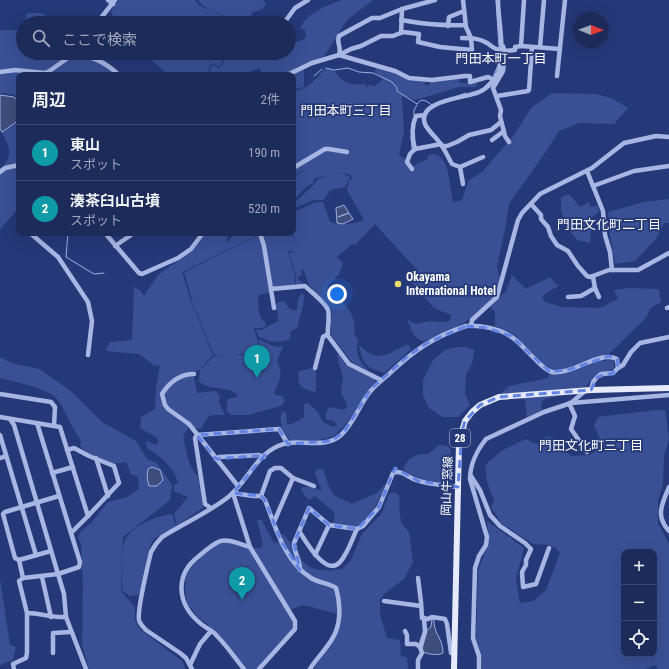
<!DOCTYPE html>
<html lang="ja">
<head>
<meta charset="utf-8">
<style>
  body { margin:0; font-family:"Roboto Condensed","Noto Sans JP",sans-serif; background:#253360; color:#f1f3f6 }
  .controls { position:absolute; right:12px; bottom:12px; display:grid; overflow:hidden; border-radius:8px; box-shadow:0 4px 16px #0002 }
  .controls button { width:36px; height:36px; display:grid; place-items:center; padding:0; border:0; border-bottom:1px solid #3a4770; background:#1c2b5a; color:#f1f3f6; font:20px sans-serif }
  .compass { position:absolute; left:573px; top:12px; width:36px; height:36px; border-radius:50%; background:#1c2b5a; box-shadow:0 4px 16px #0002; rotate:91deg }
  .you { position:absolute; left:337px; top:294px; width:14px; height:14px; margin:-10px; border:3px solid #fff; border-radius:50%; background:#1a73e8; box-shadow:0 0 0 6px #1a73e833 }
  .badge { display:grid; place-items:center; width:26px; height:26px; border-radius:50%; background:#ece06c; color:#fff; font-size:13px; font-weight:700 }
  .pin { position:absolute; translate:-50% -33px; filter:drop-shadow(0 1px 2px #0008) }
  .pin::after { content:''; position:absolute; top:21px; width:14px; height:12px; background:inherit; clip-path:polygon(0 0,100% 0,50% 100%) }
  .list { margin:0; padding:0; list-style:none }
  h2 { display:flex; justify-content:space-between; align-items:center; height:52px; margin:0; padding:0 16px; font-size:17px }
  h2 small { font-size:13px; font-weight:400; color:#a0a7bb }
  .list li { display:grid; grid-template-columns:26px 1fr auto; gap:12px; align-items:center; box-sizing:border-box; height:56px; padding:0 16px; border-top:1px solid #3a4770 }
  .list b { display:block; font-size:15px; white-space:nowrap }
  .list p { margin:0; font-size:13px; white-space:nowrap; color:#a0a7bb }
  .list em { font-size:13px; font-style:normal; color:#a0a7bb }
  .icon { flex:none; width:22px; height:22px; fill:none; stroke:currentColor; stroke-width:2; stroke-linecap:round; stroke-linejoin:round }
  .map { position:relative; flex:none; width:669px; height:669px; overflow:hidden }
  .search { position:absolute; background:#1c2b5a; box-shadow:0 4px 16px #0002; left:16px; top:16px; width:280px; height:44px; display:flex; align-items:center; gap:10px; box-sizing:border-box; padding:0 14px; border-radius:22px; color:#a0a7bb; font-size:15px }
  .panel { position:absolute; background:#1c2b5a; box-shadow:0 4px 16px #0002; left:16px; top:72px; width:280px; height:164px; border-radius:8px }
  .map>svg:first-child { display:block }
</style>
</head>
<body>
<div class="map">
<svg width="669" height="669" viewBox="0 0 669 669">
  <rect width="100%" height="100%" fill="#253978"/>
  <g fill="#395095" fill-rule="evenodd">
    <path d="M119,0H195L200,6L221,15V23H115L111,11Z"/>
    <path d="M198,0H263L266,4L262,10L252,12L250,22L260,23H223V15C213,11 204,9 198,0Z"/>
    <path d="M342,0H373L347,20L325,55L304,69V86L302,88L293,89V75H261L260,68L240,75H209L211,66L214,64L219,69L224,62L222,53H289V38L299,42L306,37L305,30L300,28C307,13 327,5 342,0Z"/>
    <path d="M27,13H41L57,23H25Z"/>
    <path d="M0,30H23V53H59L67,61L75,55C96,60 100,62 116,75H19V97L11,94L0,93Z"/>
    <path d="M144,53H221L223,62L219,67L214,63L210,65L208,75H174L170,71L167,74Z"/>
    <path d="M325,68L334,70C344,85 349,85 365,84L370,91L367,85L375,86L383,79L375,72L376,68H379L425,80V85H429L430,81L458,79L460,83H477L476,87H459L415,100L402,96L404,131L399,155L414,166L420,162L427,160L428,155C431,154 435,154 437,155C450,160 450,190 453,202L462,200L469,180L482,172L514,135L531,108L552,93L595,94L611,98L628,108L614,124L579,123L559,131L547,150L509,204L505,229L497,267L500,279L495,297L484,308L464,323L425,341C412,340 412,328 406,318C418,328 419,322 431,321C439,321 441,324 450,320L451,315L434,308L411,282L418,271L375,224L355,245L352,244L337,257L343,263L339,274L327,287C341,301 358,312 354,334L358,340C354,353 361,365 371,372L352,362L332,337L330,321L332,316L331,309L309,285L303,269L301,270L302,275L298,277L299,281H302V285H296V276L289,253L292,252L294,254L301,250L294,254L292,250L288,252L295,276V286L259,295C257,304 258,311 262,320L265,321L266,326L261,328H254L260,350L246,354L230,355H246L261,350L258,339C266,342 274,349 283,346L277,361C283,372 280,381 274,393L276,395L282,396L285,401L281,406L248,415H231L226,411L228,399L237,397V394L230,390L209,387L199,382L200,370L214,356L226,355H214L193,304L184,272L262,233H291L300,249L292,233L293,212L314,203L323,202L330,222C342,226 352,224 364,220L347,190L349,181L352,179L351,175L338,172L350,177L345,187L331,190L323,200H313L293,209V204C298,199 315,185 317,180L326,176L315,178L313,183L305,188L293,201V178L308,167L293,176V91C308,89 316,80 325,68Z"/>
    <path d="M19,121V208L0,229V170C13,157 11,147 1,132Z"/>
    <path d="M569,194L580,207L589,202L591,207L598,206L599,212L592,217L590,243L577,240L568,229L561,211V197Z"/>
    <path d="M669,199V223H664L656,239L635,261L615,264L610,235L608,212L644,202Z"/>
    <path d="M205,233H230L226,241L227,242L234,235L235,233H256L255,236L182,272L191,301L213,355L199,370L193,372L197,393L216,391L220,396L219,403L225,415C206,415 210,414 201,429L189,427L183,436C186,448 188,468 198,476L203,508L177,525L174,514L188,497L174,491V485L178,483C175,469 160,455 147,448L146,441L156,445L159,441L156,437L140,428L141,417L155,409L156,387L160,366L154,365L139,354L106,351L110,342L132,340L134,287L140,290L144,296L158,275L193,250Z"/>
    <path d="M512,275L526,289L550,277L558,286L542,296L545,302L562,307L599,308L618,299L614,290L628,288L659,289L661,302L651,308L645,319L610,353L603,356V361L611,360L614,361V367L611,370L595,374L586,387L578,389L560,390L557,396L543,400L541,404L542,411L527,418L525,400L501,393L509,386L548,378L551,368L544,364L513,334L508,331L495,326V312L490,307L506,291Z"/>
    <path d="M301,293L304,296L303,306L297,328L291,331L290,339C276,344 271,342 258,336L256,329L261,330L278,321V315L275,305L279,302L284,301C288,307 290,311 297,310L298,300Z"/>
    <path d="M406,345H409L411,349L384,373C365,367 364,365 359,346H361C376,364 390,353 406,345Z"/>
    <path d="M457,347H467L474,350L472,364L466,374L465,394L470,405L458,417H442L429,408L423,395V380L433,360L445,350Z"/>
    <path d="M338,353L349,367L375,379V382C360,397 349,431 328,438C317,441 303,441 291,441C283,432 278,424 282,411L286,413L287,424H292L304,417V404L308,403L318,412L323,422L333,427L337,425L334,421L326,419V414L328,408L333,407C338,409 342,411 347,408V404L341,393L343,377L337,356Z"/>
    <path d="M0,357L11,363L39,369L71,391L102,422L136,441L147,459L157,463L172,485L170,500L123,537L121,591L135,607V620L140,629L183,662L185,669H89L82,645L83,585L81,544L78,538L81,531L91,523L108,502L127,497L139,489L138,477L131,474L126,462L114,464L87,453L80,446L81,440C71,428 67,413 58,400C49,388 14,382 0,378Z"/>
    <path d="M312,368L316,369V388L315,392C299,387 300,389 298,373L299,371Z"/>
    <path d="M656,410H665L669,439L664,456L663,484L658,501V523L669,544V669H658L655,665L645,669H482V660L476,638L478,571L489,540L487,521L524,548L516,578L520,603L533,601L546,590L560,553L557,549L549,545L533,544L501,523L491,507L494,500L487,482L485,465L503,450L526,439L537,444L547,436L558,440L571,456L589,455L604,447L594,426L598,417ZM624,552H654V654H624Z"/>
    <path d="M439,445L448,446L451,450L448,483L421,480L404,470C405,458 417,453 428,454Z"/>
    <path d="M317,469H323L328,485L335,496L352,504L377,493L386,483C381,495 370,524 355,526C349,528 340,525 333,524L335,513L315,496L309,500L302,492L301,488C308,485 315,488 322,491L315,474Z"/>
    <path d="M394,492L398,494L400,500L399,505L401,523L409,532L413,562L404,579L384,594L380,600V615L387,638L400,640L401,656L407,657L408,669H314C319,655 334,646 338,631C340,626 340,621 341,615L303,605L287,611C291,618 294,622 292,630L256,669H247L218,633L197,616L187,603L185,590L186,575L196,561L219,543L225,542L246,548H261L263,544L257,520L261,519L274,543L283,541L282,533C307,559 298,575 342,569L351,560L362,534L382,513L389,494Z"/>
    <path d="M172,514L176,526C169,530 157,535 152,542C147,551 142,583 139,595L129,596L122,590C123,578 121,554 124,543C130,525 155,517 172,514Z"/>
    <path d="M0,579L10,645L16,647L13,660L0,665Z"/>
  </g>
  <g fill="#3e4d7b" stroke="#9bafe3">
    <path d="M0,95L14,97L19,102V120L2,132L0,129Z"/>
    <path d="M344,205L349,213L338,217L349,213L353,219L343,224L337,223L336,208Z"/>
    <path d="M152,467L160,470L163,480L157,486H149L147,477L148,469Z"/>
    <path d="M432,619H434C433,634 443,637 443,653C438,656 428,654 423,652L422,649L427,630L431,627Z"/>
  </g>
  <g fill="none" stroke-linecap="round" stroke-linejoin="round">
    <g stroke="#9bafe3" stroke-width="1">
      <path d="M496,0L499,48"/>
      <path d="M326,68L334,70L348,68L359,72L373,73L392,82L397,88V91L417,104L421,100L426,101L432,105"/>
      <path d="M314,76L322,69"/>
      <path d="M493,77L498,65L499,51"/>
      <path d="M484,87L490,81"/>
      <path d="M457,96L466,93"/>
      <path d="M414,115V110L417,105"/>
      <path d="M411,137L412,149"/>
      <path d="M68,233L66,257L94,274L104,273"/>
    </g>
    <g stroke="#a7b6e3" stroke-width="4.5">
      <path d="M108,0L113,4"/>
      <path d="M524,0L521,46L560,49"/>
      <path d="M401,20C423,24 443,26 465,25"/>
      <path d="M97,23L115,0"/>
      <path d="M284,23L295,8L308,0"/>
      <path d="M448,26L449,17L464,11"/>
      <path d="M401,33L402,9"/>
      <path d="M462,38C471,38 479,38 487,43C492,46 495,50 501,50"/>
      <path d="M503,46L505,53L503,71L493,88L501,110L500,116L505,136L509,142"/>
      <path d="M540,47L544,0"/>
      <path d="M504,51L515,50V47L521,46"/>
      <path d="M75,53C94,58 104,61 119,75"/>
      <path d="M339,55L351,49L361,46L381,36H393L403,32L419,34L418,42L440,47L472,50L471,38L466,27L463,0"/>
      <path d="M339,55L395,71L409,78L432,80L465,76H470V82L488,77L494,80"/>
      <path d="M0,72L15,70L45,73L48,72L75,53"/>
      <path d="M287,75L312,63L339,55C342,47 336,43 339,36L372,18H380L402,9L435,0"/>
      <path d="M557,76L565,0"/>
      <path d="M497,96L528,91L529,90L532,47"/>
      <path d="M492,140L504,131"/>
      <path d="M442,146H447L457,142L469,135L491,130L501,122"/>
      <path d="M415,149L441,144"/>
      <path d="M483,157L460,167L452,164C448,157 445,150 440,143C436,137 428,131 425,124C416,100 467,98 479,92C487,89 495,80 498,73C506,53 498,21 498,0"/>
      <path d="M460,167L463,184"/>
      <path d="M293,168L325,149H329L347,152"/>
      <path d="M412,169L407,162L410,154L415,149C412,138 411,127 416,116L425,115"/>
      <path d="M587,171L603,211L605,235L610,252L612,270"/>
      <path d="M0,172L5,168L19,165"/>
      <path d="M593,186L634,171L669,166"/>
      <path d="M531,204L541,215V219L548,227L551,236L557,245L568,251L578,266L587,276L590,277L609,270H638L669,253"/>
      <path d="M19,214V222"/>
      <path d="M30,233L58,257L88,302L92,321L88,355"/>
      <path d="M105,233L139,273L142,274L178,258L191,249L203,233"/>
      <path d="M260,233L264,246L274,308"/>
      <path d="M115,246L134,233"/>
      <path d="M593,277L595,288L599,297"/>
      <path d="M271,289L305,286C311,292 326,303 328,310C330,318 327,328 328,336L349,364L381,380"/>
      <path d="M568,297L581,296L595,288"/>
      <path d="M667,308L669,307"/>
      <path d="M471,326L472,320L497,297L518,220L522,213L540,194L592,168L624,143L656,136L669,137"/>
      <path d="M315,368L323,337L328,334"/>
      <path d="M194,374C180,374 169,383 162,394L165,405L168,409L189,424L238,486"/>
      <path d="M591,390L593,382L597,377L601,374L613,373L618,368L623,365L631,352L640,343L669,337"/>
      <path d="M0,394L51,402L55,407L54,426"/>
      <path d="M569,403L575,416L571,429L587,452"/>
      <path d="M571,403L585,391"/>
      <path d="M0,417L60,427L88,516L71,533L80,562L79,567L58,574L23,578"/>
      <path d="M10,419L14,425L58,574L64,594L66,617L86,669"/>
      <path d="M37,423L71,533"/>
      <path d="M0,435L36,555"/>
      <path d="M197,435L279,429L288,444"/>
      <path d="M197,435L195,438L205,504L211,508"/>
      <path d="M67,450L74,448L89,456L114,466L119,483L88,516"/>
      <path d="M0,458L6,456"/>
      <path d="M96,458L108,496"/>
      <path d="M216,459L219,457L259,455L264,457"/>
      <path d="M52,473L73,467"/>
      <path d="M471,476L480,490L490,515L500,526L525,543L531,549L526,560V565L522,572L523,587L536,584L549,548"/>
      <path d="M669,487C662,504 655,516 669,531"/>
      <path d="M233,493L253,496H261L265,500C276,528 284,561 311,578C319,583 329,583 336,588C340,601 341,618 336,631C332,644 317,657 310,669"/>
      <path d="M233,493L250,547L295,621V629L259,669"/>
      <path d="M261,496L270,471L275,468H281L293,478L314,486"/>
      <path d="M274,522L293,478"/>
      <path d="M299,531C305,540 326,578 340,562C348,553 352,539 357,529"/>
      <path d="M315,555L329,525"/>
      <path d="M19,560L51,551"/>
      <path d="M300,570C300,560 294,552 294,543L309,508L329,525L357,529L363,526L379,507L393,473C401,469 409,478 416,480C429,485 445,485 458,487"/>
      <path d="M42,577L51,617"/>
      <path d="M418,578L421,602L422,618L428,619L432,617L445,619L447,624L451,653H455"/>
      <path d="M384,601L421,606"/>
      <path d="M27,613C41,613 52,618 66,617"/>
      <path d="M405,631L407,635V644H416L420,647L425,632L424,618"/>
      <path d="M53,653V633L70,632"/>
      <path d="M190,665L200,644L211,631"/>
      <path d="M14,669L13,664L26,658L27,653V613L19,581L23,578L19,560L15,558L3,514L5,512L59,496"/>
      <path d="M192,669L186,658L180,653L146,630C143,627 140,624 139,620C137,609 148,565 151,552L156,544L162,537C183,524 207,513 227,498C246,484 255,456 278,446C296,437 323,450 340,436C353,425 359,406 369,393C374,386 382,380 389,374C413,351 433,337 466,326C479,325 499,328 510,336C519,341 527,352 535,359C540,364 545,370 552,372C573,375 599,350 617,359L618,368"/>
      <path d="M244,669C235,658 227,646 217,636C213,630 205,628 200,623C177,604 174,575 199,556C223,536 221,538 250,547"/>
      <path d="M418,669V660L422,653L420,647"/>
      <path d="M479,669V656L473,638L475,568L479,556L486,545L487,537L470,479C470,465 477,450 486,439L544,412L571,403L669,395"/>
    </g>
    <path stroke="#e6eafc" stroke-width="6" d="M454,669L459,442L465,421L472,412L480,405L499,397L591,390L669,388"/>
  </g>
  <path fill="none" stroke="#6183e4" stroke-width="3" stroke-dasharray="8 5" stroke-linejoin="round" d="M466,326L487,328L511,336L550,372L571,369L609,356L617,359L618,364L613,373L597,377L591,390L499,397L480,405L465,421L462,431L458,487L418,481L395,468L379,507L357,529L329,525L309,508L294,543L300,570L281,541L265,500L261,496L233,493L265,455L216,459L197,435L279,429L288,444L331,441L344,432L371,389L409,355L429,342Z"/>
  <circle fill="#ece06c" stroke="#253978" stroke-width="1.5" cx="398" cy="284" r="4"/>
  <g text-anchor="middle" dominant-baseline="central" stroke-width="3.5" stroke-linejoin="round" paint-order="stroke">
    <rect fill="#253978" stroke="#bec4d6" stroke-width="1" x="450" y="429" width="20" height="18" rx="3"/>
    <g font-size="11" font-weight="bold" fill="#fff">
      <text x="460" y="438">28</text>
    </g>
    <g font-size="12" font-weight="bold" fill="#fff" stroke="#253978" text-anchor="start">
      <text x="406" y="277">Okayama<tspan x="406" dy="14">International Hotel</tspan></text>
    </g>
    <g font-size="12" fill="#fff" stroke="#253978">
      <text transform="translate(447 486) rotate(-88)">岡山牛窓線</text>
    </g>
    <g font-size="13" fill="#fff" stroke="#253978">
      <text x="501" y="58">門田本町一丁目</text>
      <text x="346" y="110">門田本町三丁目</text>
      <text x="609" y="224">門田文化町二丁目</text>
      <text x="591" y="445">門田文化町三丁目</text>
    </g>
  </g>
</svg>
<div class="controls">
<button>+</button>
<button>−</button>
<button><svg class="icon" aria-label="locate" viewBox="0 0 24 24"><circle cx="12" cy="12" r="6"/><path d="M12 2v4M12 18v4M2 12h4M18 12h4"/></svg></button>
</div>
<svg class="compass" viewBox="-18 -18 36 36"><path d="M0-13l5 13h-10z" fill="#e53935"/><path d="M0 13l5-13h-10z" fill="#a0a7bb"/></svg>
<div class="you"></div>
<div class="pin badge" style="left:257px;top:378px;background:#0f9aa8">1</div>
<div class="pin badge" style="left:242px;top:600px;background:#0f9aa8">2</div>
<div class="search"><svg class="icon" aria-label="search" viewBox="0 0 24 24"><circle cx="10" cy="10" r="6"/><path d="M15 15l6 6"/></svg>ここで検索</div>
<section class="panel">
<h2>周辺<small>2件</small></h2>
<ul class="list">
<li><span class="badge" style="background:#0f9aa8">1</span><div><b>東山</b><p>スポット</p></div><em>190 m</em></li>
<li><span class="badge" style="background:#0f9aa8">2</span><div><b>湊茶臼山古墳</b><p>スポット</p></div><em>520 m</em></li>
</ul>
</section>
</div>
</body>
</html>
